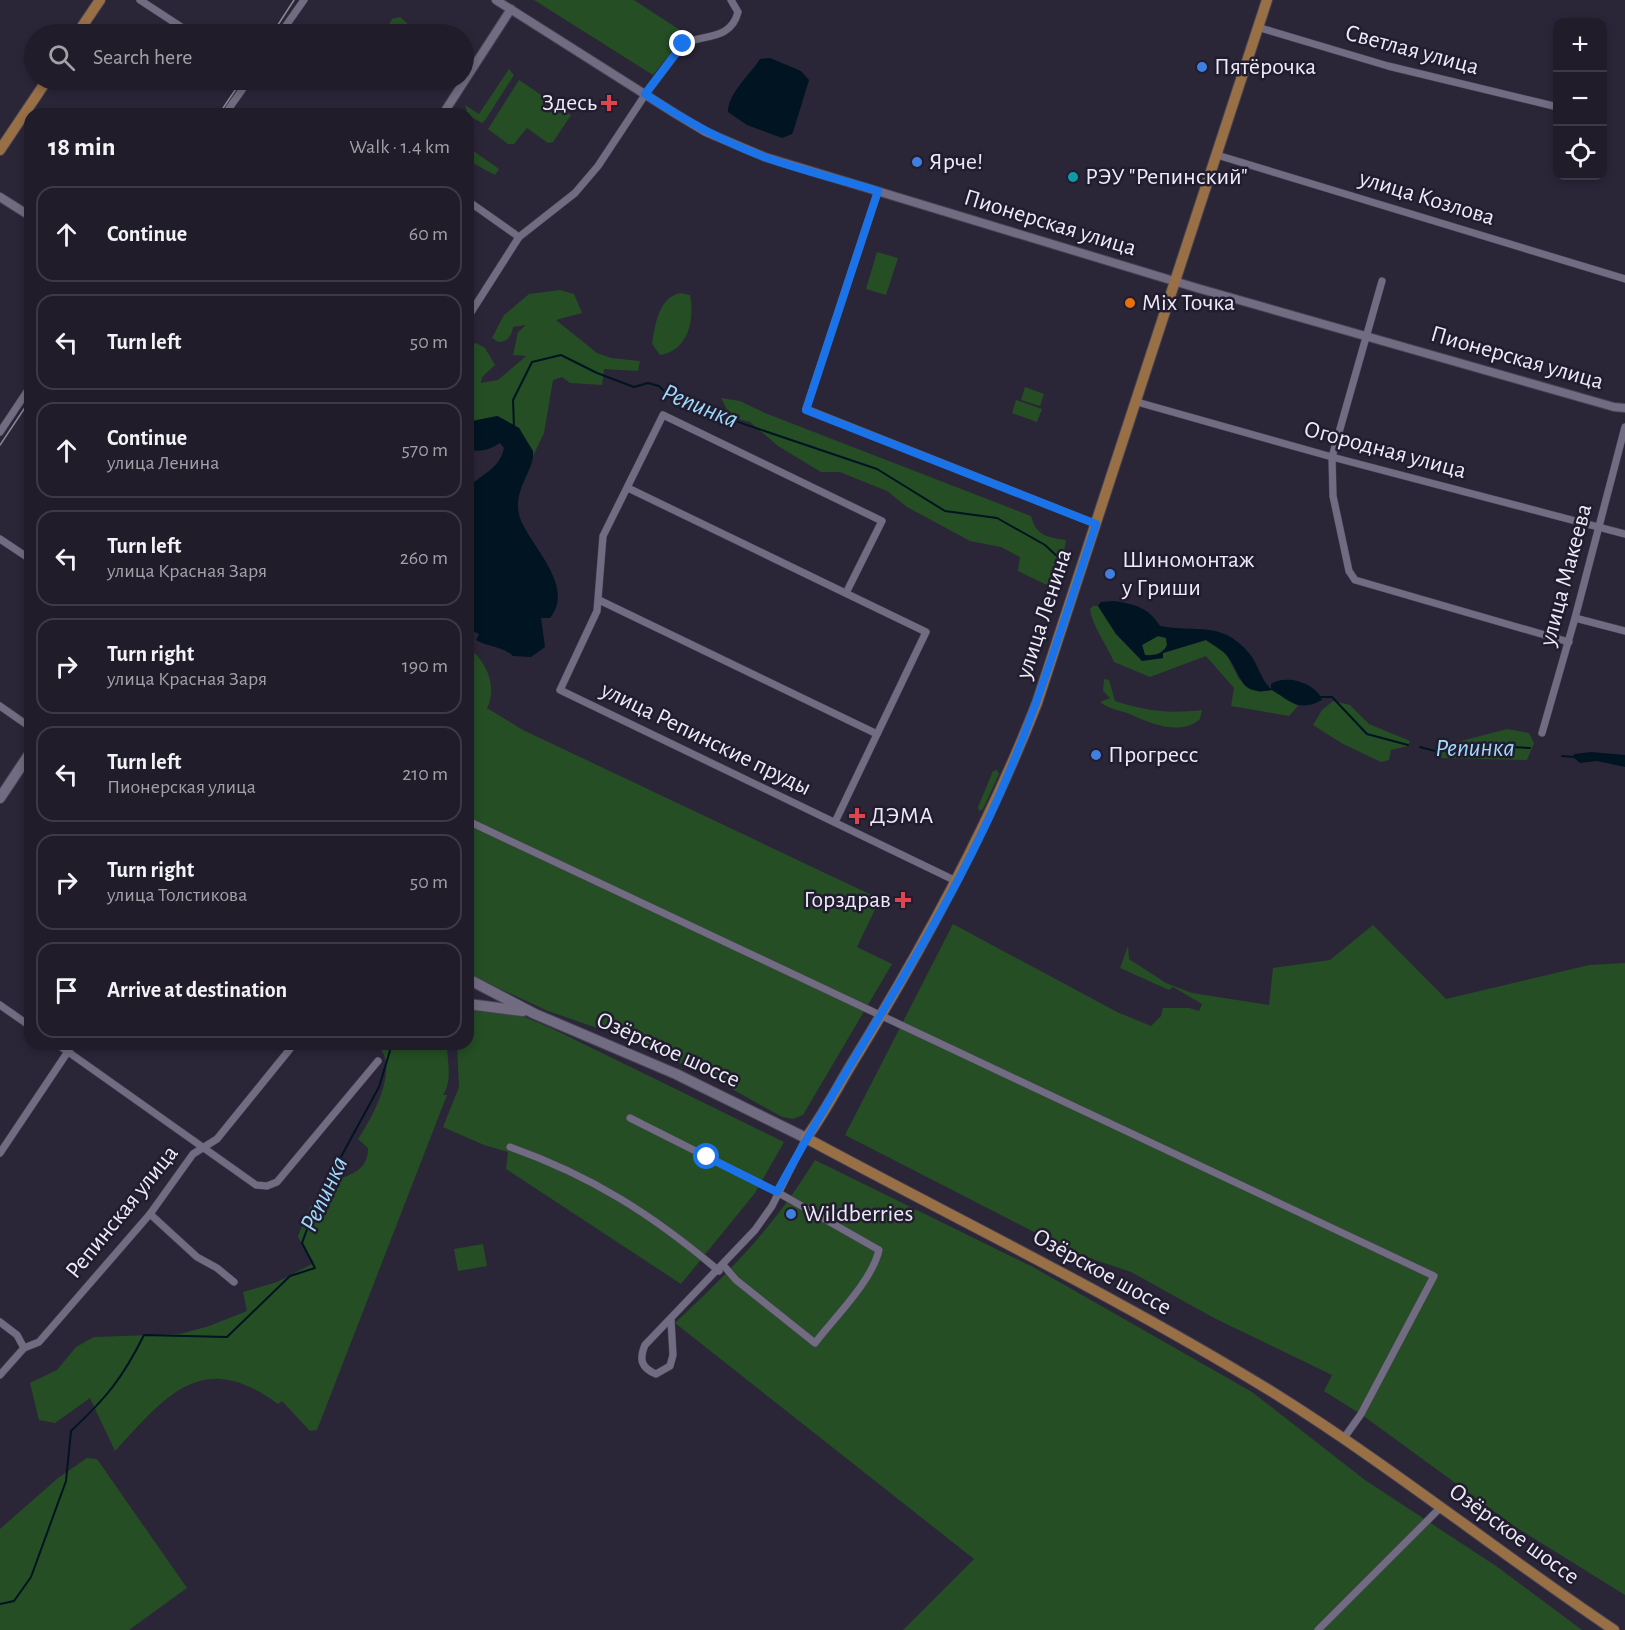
<!DOCTYPE html>
<html lang="en">
<head>
<meta charset="utf-8">
<style>
  body { margin:0; font-family:"Alegreya Sans",sans-serif; background:#282532; color:#f1f3f6 }
  .controls { position:absolute; right:18px; top:18px; display:grid; overflow:hidden; border-radius:12px; box-shadow:0 3px 9px #0003 }
  .controls button { width:54px; height:54px; display:grid; place-items:center; padding:0; border:0; border-bottom:2px solid #3d3a47; background:#201c2a; color:#f1f3f6; font:30px sans-serif }
  .stop { position:absolute; width:18px; height:18px; margin:-14px; border:4px solid #1a73e8; border-radius:50%; background:#fff }
  .stop.end { background:#1a73e8; border-color:#fff; box-shadow:0 2px 6px #0008 }
  .list { margin:0; padding:0; list-style:none }
  h2 { display:flex; justify-content:space-between; align-items:center; height:78px; margin:0; padding:0 24px; font-size:26px }
  h2 small { font-size:20px; font-weight:400; color:#a2a1a8 }
  .list li { display:grid; grid-template-columns:39px 1fr auto; gap:18px; align-items:center; box-sizing:border-box; height:96px; margin:0 12px 12px; padding:0 12px; border:2px solid #3d3a47; border-radius:18px }
  .list b { display:block; font-size:22px; white-space:nowrap }
  .list p { margin:0; font-size:20px; white-space:nowrap; color:#a2a1a8 }
  .list em { font-size:20px; font-style:normal; color:#a2a1a8 }
  .icon { flex:none; width:33px; height:33px; fill:none; stroke:currentColor; stroke-width:2; stroke-linecap:round; stroke-linejoin:round }
  .map { position:relative; flex:none; width:1625px; height:1630px; overflow:hidden }
  .search { position:absolute; background:#201c2a; box-shadow:0 3px 9px #0003; left:24px; top:24px; width:450px; height:66px; display:flex; align-items:center; gap:15px; box-sizing:border-box; padding:0 21px; border-radius:33px; color:#a2a1a8; font-size:22px }
  .panel { position:absolute; background:#201c2a; box-shadow:0 3px 9px #0003; left:24px; top:108px; width:450px; height:942px; border-radius:18px }
  .map>svg:first-child { display:block }
</style>
</head>
<body>
<div class="map">
<svg width="1625" height="1630" viewBox="0 0 1625 1630">
  <rect width="100%" height="100%" fill="#2b2538"/>
  <g fill="#254e25">
    <path d="M534,0H634L686,34L653,75Z"/>
    <path d="M400,17L409,25L406,34H350L363,27L378,34L384,33L392,19Z"/>
    <path d="M509,69L514,75L486,119L482,123L468,115L465,105L479,114Z"/>
    <path d="M519,80L571,115L553,142L548,143L527,128L514,144H508L488,129Z"/>
    <path d="M472,150L499,169L495,175L471,162L473,159L468,155Z"/>
    <path d="M877,252L898,258L886,295L866,289Z"/>
    <path d="M560,290L574,294L582,313L556,320L597,353L611,358L640,361L638,371L604,369L602,385L570,383L562,377L553,380L544,433L533,456L519,428L498,416L471,425L468,429V345L476,343L485,348L495,365L482,377L481,383L498,380L526,356L513,355L518,332L526,325L513,327C511,337 508,341 498,342L492,338L504,315L529,294Z"/>
    <path d="M680,293L690,295C695,320 688,351 660,355L652,344C655,326 658,298 680,293Z"/>
    <path d="M1025,387L1044,394L1040,406L1021,400Z"/>
    <path d="M721,398L740,401L765,413L1031,516C1036,536 1047,537 1066,540L1057,590L1018,571L1020,557L1001,547L970,541L907,507L887,491L840,472H821L778,446L750,422L731,417Z"/>
    <path d="M1016,400L1042,409L1037,422L1012,413Z"/>
    <path d="M1093,606H1098L1116,634L1142,660L1163,658V653L1206,640L1226,654L1239,679L1259,692L1272,690L1298,706L1289,716L1231,706L1234,688L1206,656L1150,677L1114,662C1107,645 1092,626 1090,609Z"/>
    <path d="M1158,636L1166,638L1167,645C1163,654 1155,655 1145,655L1142,645Z"/>
    <path d="M468,647C486,661 498,686 487,708L523,730L880,899L857,947L892,964L803,1115L793,1119L782,1117L709,1076L620,1036L548,1011L468,974Z"/>
    <path d="M1104,679L1109,680L1115,701C1147,711 1168,714 1202,710L1200,719C1182,736 1151,724 1132,715C1121,710 1110,710 1100,702L1110,698L1103,691Z"/>
    <path d="M1333,701L1350,705L1369,724L1410,741L1408,746L1391,750L1389,760L1381,762L1343,744L1313,725L1322,710Z"/>
    <path d="M1507,729L1529,733L1534,743L1527,760L1437,758L1442,746Z"/>
    <path d="M997,770L999,774L983,809L979,811L978,807L993,771Z"/>
    <path d="M953,924L1117,1012L1151,1026L1161,1016L1163,1008H1189L1199,1011L1202,1004L1173,987L1169,990L1120,968L1128,946L1129,959L1166,983L1192,993L1269,1005L1273,968L1330,960L1373,925L1446,999L1589,965L1625,963V1595L1517,1528L1365,1417L1324,1391L1332,1375L1216,1319L1131,1272L1075,1253L845,1135Z"/>
    <path d="M468,1008L525,1017L553,1029L784,1142L755,1193L681,1284L506,1169L508,1152L484,1145L443,1127L459,1087L457,1044H468Z"/>
    <path d="M376,1044H447C447,1061 453,1080 443,1095H447L317,1430L310,1431L282,1401L278,1404C202,1348 167,1395 115,1451L90,1398L55,1423L39,1420L30,1383L57,1370L76,1347L94,1337L180,1334L209,1326L247,1311L243,1292L277,1282L314,1263L298,1237C302,1224 312,1201 320,1192C337,1173 368,1179 368,1148L358,1139C372,1118 402,1065 376,1044Z"/>
    <path d="M815,1160L1033,1267L1252,1392L1365,1480L1496,1566L1582,1630H903L974,1559L675,1323C732,1269 773,1228 815,1160Z"/>
    <path d="M483,1244L487,1266L458,1271L454,1249Z"/>
    <path d="M87,1458L97,1459L187,1588L129,1630H0V1529L58,1478Z"/>
  </g>
  <g fill="#001421" fill-rule="evenodd">
    <path d="M770,58L801,71L809,80L794,129L792,134L782,138L747,125L728,112C728,93 750,75 760,59Z"/>
    <path d="M497,416L519,428L533,451C535,471 511,490 520,518C530,546 576,586 550,618H541L545,647L531,657L513,656C503,646 487,647 476,640L479,634L468,629V488C481,474 500,469 504,448L500,443C491,449 478,454 468,448V429L472,421Z"/>
    <path d="M1114,601C1135,604 1149,608 1160,626C1196,633 1221,620 1249,653C1258,664 1261,680 1271,689V684C1286,674 1316,683 1322,700C1299,712 1291,702 1272,690C1239,696 1243,677 1228,657C1223,650 1213,645 1206,640L1163,653V658L1142,661L1116,634L1098,606L1101,602ZM1158,636L1166,638L1167,645C1163,654 1155,656 1145,655L1142,645Z"/>
    <path d="M1591,752L1625,755V767L1597,761L1580,763L1573,757L1574,754Z"/>
  </g>
  <g fill="none" stroke-linecap="round" stroke-linejoin="round">
    <g stroke="#001421" stroke-width="2">
      <path d="M514,427L513,400L532,362L561,355L597,373L634,387L648,383L659,386L673,400L877,469L945,511L997,518L1045,545L1059,558"/>
      <path d="M1320,697H1332L1367,734L1408,745"/>
      <path d="M1420,747L1435,751L1477,745L1530,748"/>
      <path d="M1562,756L1574,757"/>
      <path d="M0,1604L14,1601L31,1577L66,1481L71,1431C107,1397 122,1379 144,1335L227,1337L290,1276L315,1268L302,1243L318,1199L379,1087L392,1044"/>
    </g>
    <defs>
      <g id="minor">
        <path d="M140,0L192,34"/>
        <path d="M1257,27L1388,66L1558,107"/>
        <path d="M280,34L304,0"/>
        <path d="M225,114L249,80"/>
        <path d="M1217,155L1625,279"/>
        <path d="M878,191L806,409L1096,524"/>
        <path d="M468,201L519,237"/>
        <path d="M1382,281L1332,457L1333,496L1349,571L1355,580L1569,642"/>
        <path d="M468,317L519,237L575,193L598,166L645,95L683,44C702,34 731,41 738,12L731,0"/>
        <path d="M1137,402L1332,457L1625,534"/>
        <path d="M0,432L30,387"/>
        <path d="M628,488L926,632L835,822"/>
        <path d="M0,539L30,559"/>
        <path d="M846,593L882,521L663,415L603,536L597,611L560,690L956,881"/>
        <path d="M599,600L877,734"/>
        <path d="M1575,618L1625,631"/>
        <path d="M0,706L30,727"/>
        <path d="M1542,733L1575,618L1625,427"/>
        <path d="M468,821L1434,1276L1361,1414L1344,1438"/>
        <path d="M0,1005L30,1026"/>
        <path d="M57,1044L256,1185L267,1186L277,1182L378,1061"/>
        <path d="M630,1118L777,1192L879,1250C872,1281 835,1317 815,1343L736,1280L724,1266"/>
        <path d="M510,1147C592,1176 653,1215 719,1271"/>
        <path d="M0,1153L73,1044"/>
        <path d="M150,1214L197,1257L217,1268L234,1282"/>
        <path d="M671,1320L673,1355L670,1366L656,1374C641,1368 639,1359 645,1345L755,1230L772,1206L806,1138"/>
        <path d="M0,1322L17,1335L24,1348"/>
        <path d="M0,1375L24,1348L39,1342L150,1214L193,1154L217,1139L294,1044"/>
        <path d="M1318,1630L1441,1507"/>
      </g>
      <g id="tertiary">
        <path d="M496,0L676,114L706,132L765,157L1197,288L1614,407L1625,408"/>
        <path d="M443,114L511,9"/>
        <path d="M0,197L30,216"/>
      </g>
      <g id="secondary">
        <path d="M0,798L30,753"/>
        <path d="M468,979L535,1014L676,1074L806,1138"/>
        <path d="M468,1004L523,1011"/>
      </g>
      <g id="primary">
        <path d="M1267,0L1037,703C988,828 924,946 854,1060C838,1086 824,1114 806,1138C962,1222 1123,1300 1274,1393C1391,1466 1499,1553 1614,1630"/>
        <path d="M77,34L100,0"/>
        <path d="M0,150L47,80"/>
      </g>
    </defs>
    <use href="#minor" stroke="#474353" stroke-width="8"/>
    <use href="#tertiary" stroke="#474353" stroke-width="10"/>
    <use href="#secondary" stroke="#474353" stroke-width="12"/>
    <use href="#primary" stroke="#474353" stroke-width="12"/>
    <use href="#minor" stroke="#726c82" stroke-width="7"/>
    <use href="#tertiary" stroke="#726c82" stroke-width="8"/>
    <use href="#secondary" stroke="#726c82" stroke-width="10"/>
    <use href="#primary" stroke="#997046" stroke-width="10"/>
    <g stroke="#8c8797" stroke-width="1.5">
      <path d="M272,34L294,0"/>
      <path d="M219,114L242,80"/>
      <path d="M0,445L30,400"/>
    </g>
  </g>
  <g fill="none" stroke-linecap="round" stroke-linejoin="round">
    <path stroke="#1a73e8" stroke-width="8" d="M683,44L645,94C684,120 723,142 767,158C804,171 841,180 878,191L806,410L1096,524C1062,626 1032,728 985,826C925,953 843,1069 777,1192L707,1157"/>
  </g>
  <g fill="#3f7fe0" stroke="#211c2e" stroke-width="2">
    <circle cx="1202" cy="67" r="6"/>
    <circle cx="917" cy="162" r="6"/>
    <circle cx="1110" cy="574" r="6"/>
    <circle cx="1096" cy="755" r="6"/>
    <circle cx="791" cy="1214" r="6"/>
  </g>
  <g fill="#e0444e" stroke="#211c2e" stroke-width="2">
    <path d="M606 94h6v6h6v6h-6v6h-6v-6h-6v-6h6z"/>
    <path d="M854 807h6v6h6v6h-6v6h-6v-6h-6v-6h6z"/>
    <path d="M900 891h6v6h6v6h-6v6h-6v-6h-6v-6h6z"/>
  </g>
  <circle fill="#0f9aa8" stroke="#211c2e" stroke-width="2" cx="1073" cy="177" r="6"/>
  <circle fill="#e8710a" stroke="#211c2e" stroke-width="2" cx="1130" cy="303" r="6"/>
  <g text-anchor="middle" dominant-baseline="central" stroke-width="5" stroke-linejoin="round" paint-order="stroke">
    <g font-size="24" fill="#edeaf7" stroke="#211c2e">
      <text transform="translate(1412 50) rotate(15)">Светлая улица</text>
      <text transform="translate(1427 198) rotate(17)">улица Козлова</text>
      <text transform="translate(1050 223) rotate(17)">Пионерская улица</text>
      <text transform="translate(1517 358) rotate(16)">Пионерская улица</text>
      <text transform="translate(1385 450) rotate(15)">Огородная улица</text>
      <text transform="translate(1566 575) rotate(-75)">улица Макеева</text>
      <text transform="translate(1044 614) rotate(-72)">улица Ленина</text>
      <text transform="translate(706 739) rotate(26)">улица Репинские пруды</text>
      <text transform="translate(668 1050) rotate(24)">Озёрское шоссе</text>
      <text transform="translate(122 1212) rotate(-51)">Репинская улица</text>
      <text transform="translate(1102 1272) rotate(29)">Озёрское шоссе</text>
      <text transform="translate(1514 1534) rotate(36)">Озёрское шоссе</text>
    </g>
    <g font-size="24" fill="#edeaf7" stroke="#211c2e" text-anchor="start">
      <text x="1214" y="67">Пятёрочка</text>
      <text x="597" y="103" text-anchor="end">Здесь</text>
      <text x="929" y="162">Ярче!</text>
      <text x="1085" y="177">РЭУ "Репинский"</text>
      <text x="1142" y="303">Mix Точка</text>
      <text x="1122" y="560">Шиномонтаж<tspan x="1122" dy="28">у Гриши</tspan></text>
      <text x="1108" y="755">Прогресс</text>
      <text x="870" y="816">ДЭМА</text>
      <text x="891" y="900" text-anchor="end">Горздрав</text>
      <text x="803" y="1214">Wildberries</text>
    </g>
    <g font-size="26" font-style="italic" fill="#9edafd" stroke="#211c2e">
      <text transform="translate(700 406) rotate(22)">Репинка</text>
      <text x="1475" y="748">Репинка</text>
      <text transform="translate(324 1194) rotate(-65)">Репинка</text>
    </g>
  </g>
</svg>
<div class="controls">
<button>+</button>
<button>−</button>
<button><svg class="icon" aria-label="locate" viewBox="0 0 24 24"><circle cx="12" cy="12" r="6"/><path d="M12 2v4M12 18v4M2 12h4M18 12h4"/></svg></button>
</div>
<div class="stop" style="left:707px;top:1157px"></div>
<div class="stop end" style="left:683px;top:44px"></div>
<div class="search"><svg class="icon" aria-label="search" viewBox="0 0 24 24"><circle cx="10" cy="10" r="6"/><path d="M15 15l6 6"/></svg>Search here</div>
<section class="panel">
<h2>18 min<small>Walk · 1.4 km</small></h2>
<ul class="list">
<li><svg class="icon" aria-label="ahead" viewBox="0 0 24 24"><path d="M12 20V5M6 11l6-6 6 6"/></svg><div><b>Continue</b></div><em>60 m</em></li>
<li><svg class="icon" aria-label="left" viewBox="0 0 24 24"><path d="M17 20v-9H6M10 6l-5 5 5 5"/></svg><div><b>Turn left</b></div><em>50 m</em></li>
<li><svg class="icon" aria-label="ahead" viewBox="0 0 24 24"><path d="M12 20V5M6 11l6-6 6 6"/></svg><div><b>Continue</b><p>улица Ленина</p></div><em>570 m</em></li>
<li><svg class="icon" aria-label="left" viewBox="0 0 24 24"><path d="M17 20v-9H6M10 6l-5 5 5 5"/></svg><div><b>Turn left</b><p>улица Красная Заря</p></div><em>260 m</em></li>
<li><svg class="icon" aria-label="right" viewBox="0 0 24 24"><path d="M7 20v-9h11M14 6l5 5-5 5"/></svg><div><b>Turn right</b><p>улица Красная Заря</p></div><em>190 m</em></li>
<li><svg class="icon" aria-label="left" viewBox="0 0 24 24"><path d="M17 20v-9H6M10 6l-5 5 5 5"/></svg><div><b>Turn left</b><p>Пионерская улица</p></div><em>210 m</em></li>
<li><svg class="icon" aria-label="right" viewBox="0 0 24 24"><path d="M7 20v-9h11M14 6l5 5-5 5"/></svg><div><b>Turn right</b><p>улица Толстикова</p></div><em>50 m</em></li>
<li><svg class="icon" aria-label="arrive" viewBox="0 0 24 24"><path d="M6 21V4h12l-3 4 3 4H6"/></svg><div><b>Arrive at destination</b></div></li>
</ul>
</section>
</div>
</body>
</html>
